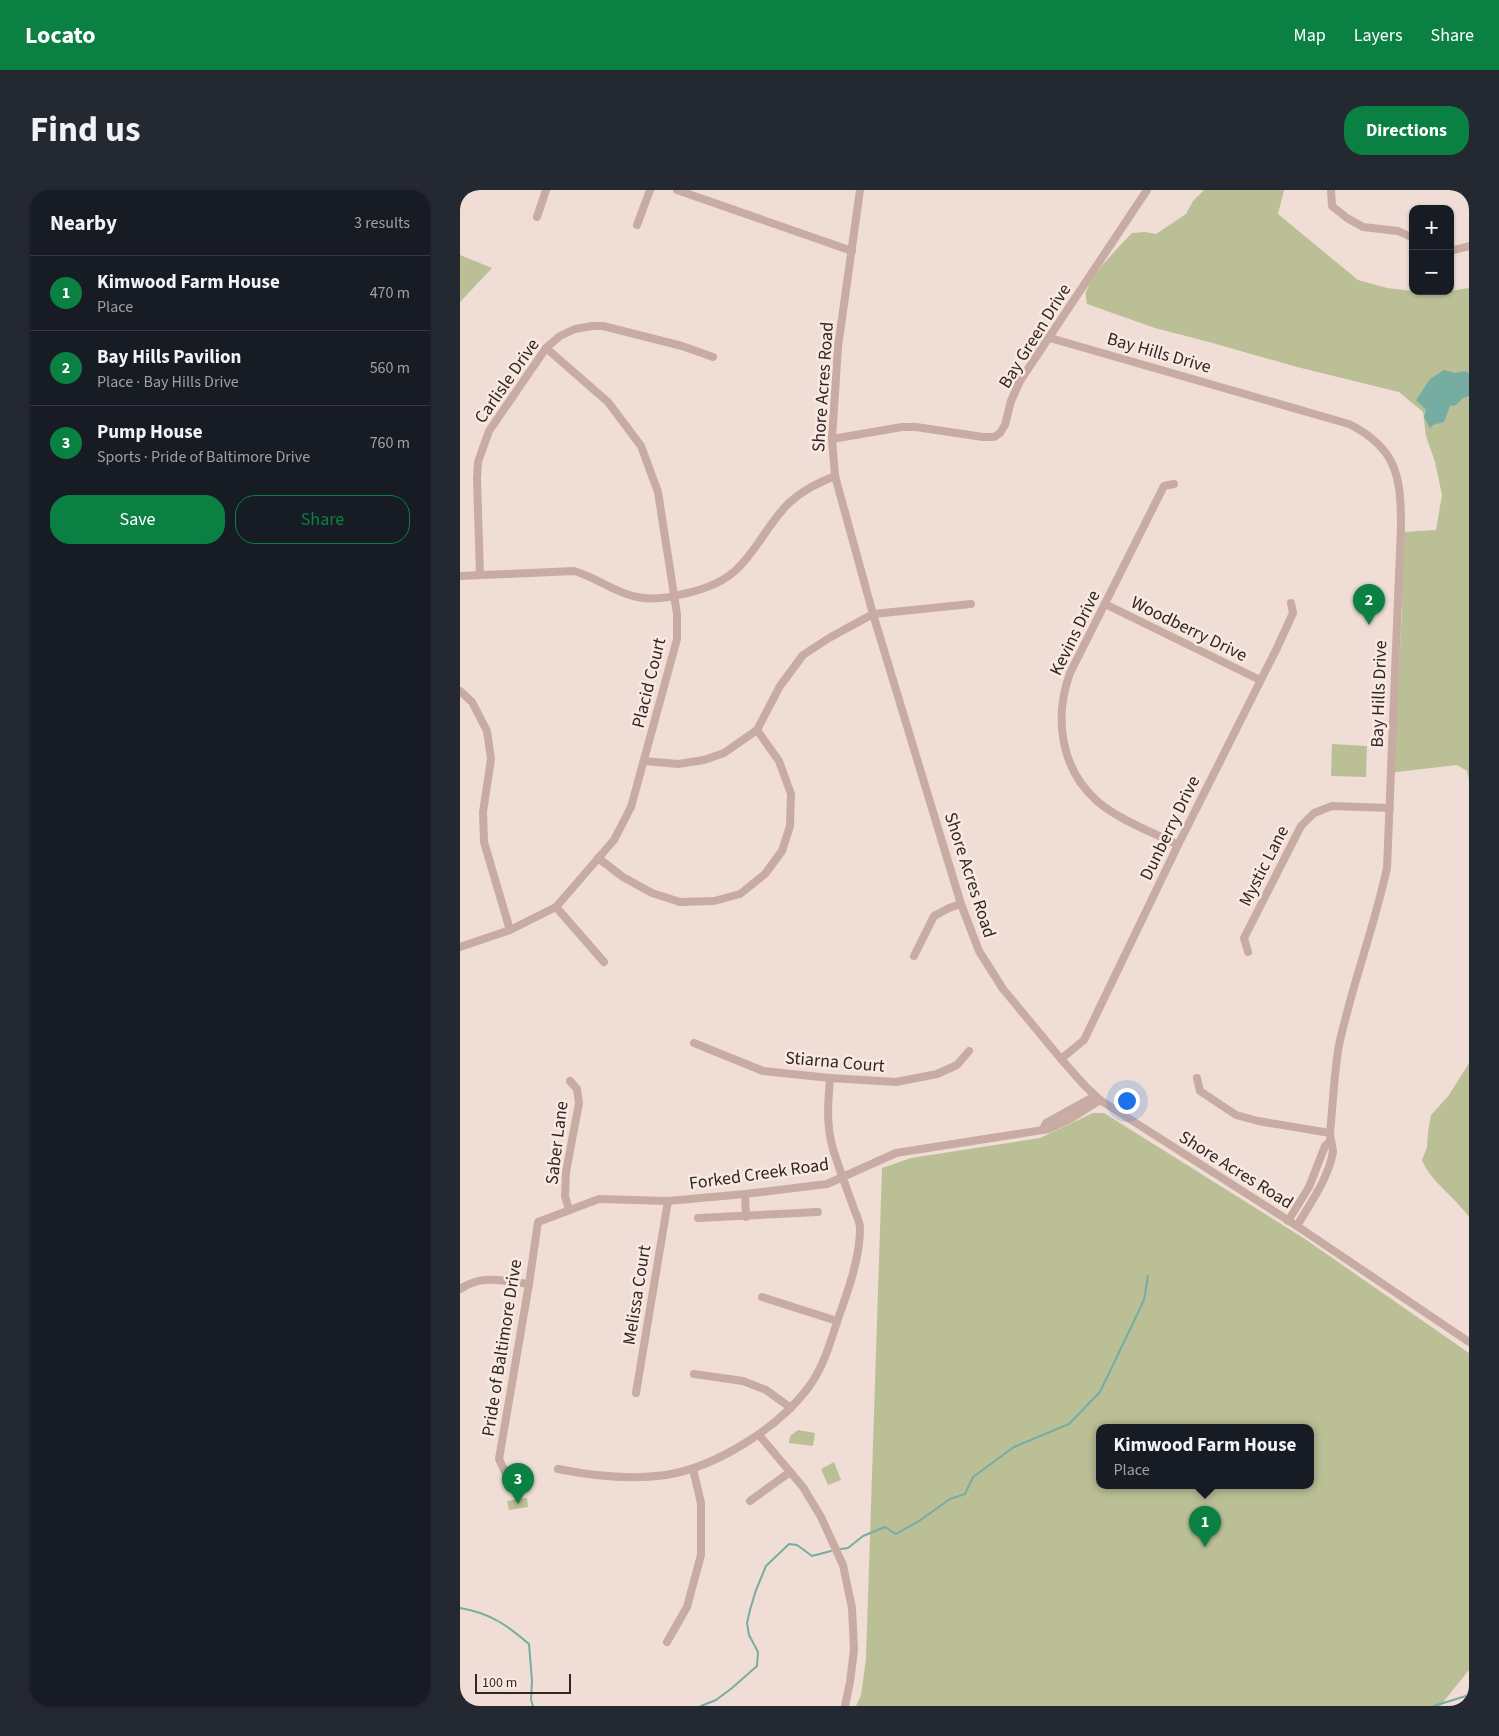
<!DOCTYPE html>
<html lang="en">
<head>
<meta charset="utf-8">
<style>
  body { margin:0; font-family:"Source Sans 3",sans-serif; background:#242831; color:#f1f3f6 }
  .controls { position:absolute; right:15px; top:15px; display:grid; overflow:hidden; border-radius:10px; box-shadow:0 1px 4px #0004 }
  .controls button { width:45px; height:45px; display:grid; place-items:center; padding:0; border:0; border-bottom:1px solid #363941; background:#171b24; color:#f1f3f6; font:25px sans-serif }
  .scale { position:absolute; left:15px; bottom:12px; width:96px; box-sizing:border-box; padding-left:5px; border:2px solid #322624; border-top:0; font-size:14px; line-height:18px; white-space:nowrap; color:#322624; -webkit-text-stroke:4px #f8e9e1; paint-order:stroke }
  .you { position:absolute; left:666px; top:910px; width:18px; height:18px; margin:-12px; border:4px solid #fff; border-radius:50%; background:#1a73e8; box-shadow:0 0 0 8px #1a73e833 }
  .badge { display:grid; place-items:center; width:32px; height:32px; border-radius:50%; background:#0b8043; color:#fff; font-size:16px; font-weight:700 }
  .pin { position:absolute; translate:-50% -41px; filter:drop-shadow(0 1px 2px #0008) }
  .pin::after { content:''; position:absolute; top:26px; width:18px; height:15px; background:inherit; clip-path:polygon(0 0,100% 0,50% 100%) }
  .popup { position:absolute; left:636px; top:1234px; width:218px; height:65px; box-sizing:border-box; display:grid; place-content:center; border-radius:10px; background:#171b24; filter:drop-shadow(0 1px 4px #0005); font-size:16px; white-space:nowrap; color:#9ea1a6 }
  .popup b { font-size:19px; color:#f1f3f6 }
  .popup::after { content:''; position:absolute; left:50%; top:100%; margin-left:-10px; border:10px solid transparent; border-top-color:#171b24 }
  .list { margin:0; padding:0; list-style:none }
  h2 { display:flex; justify-content:space-between; align-items:center; height:65px; margin:0; padding:0 20px; font-size:21px }
  h2 small { font-size:16px; font-weight:400; color:#9ea1a6 }
  .list li { display:grid; grid-template-columns:32px 1fr auto; gap:15px; align-items:center; box-sizing:border-box; height:75px; padding:0 20px; border-top:1px solid #363941 }
  .list b { display:block; font-size:19px; white-space:nowrap }
  .list p { margin:0; font-size:16px; white-space:nowrap; color:#9ea1a6 }
  .list em { font-size:16px; font-style:normal; color:#9ea1a6 }
  .actions { display:flex; gap:10px; padding:15px 20px }
  .actions a { flex:1; padding:11px 0; border:1px solid #0b8043; border-radius:20px; text-align:center; font-size:18px; color:#0b8043 }
  .actions .main { background:#0b8043; color:#fff }
  .map { position:relative; flex:none; width:1009px; height:1516px; overflow:hidden; border-radius:20px }
  header { display:flex; align-items:center; gap:30px; box-sizing:border-box; height:70px; padding:0 25px; background:#0b8043; color:#fff }
  header strong { font-size:24px }
  nav { display:flex; gap:28px; margin-inline-start:auto; font-size:18px }
  .intro { display:flex; align-items:center; justify-content:space-between; box-sizing:border-box; height:120px; padding:0 30px }
  h1 { margin:0; font-size:35px }
  .button { padding:12px 22px; border-radius:20px; background:#0b8043; color:#fff; font-size:18px; font-weight:700 }
  main { display:flex; gap:30px; padding:0 30px }
  aside { flex:1; background:#171b24; border-radius:20px; box-shadow:0 1px 4px #0004 }
  .map>svg:first-child { display:block }
</style>
</head>
<body>
<header>
<strong>Locato</strong>
<nav><a>Map</a><a>Layers</a><a>Share</a></nav>
</header>
<div class="intro"><h1>Find us</h1><a class="button">Directions</a></div>
<main>
<aside>
<h2>Nearby<small>3 results</small></h2>
<ul class="list">
<li><span class="badge">1</span><div><b>Kimwood Farm House</b><p>Place</p></div><em>470 m</em></li>
<li><span class="badge">2</span><div><b>Bay Hills Pavilion</b><p>Place · Bay Hills Drive</p></div><em>560 m</em></li>
<li><span class="badge">3</span><div><b>Pump House</b><p>Sports · Pride of Baltimore Drive</p></div><em>760 m</em></li>
</ul>
<div class="actions"><a class="main">Save</a><a>Share</a></div>
</aside>
<div class="map">
<svg width="1009" height="1516" viewBox="0 0 1009 1516">
  <rect width="100%" height="100%" fill="#f0ded6"/>
  <g fill="#babf96" fill-rule="evenodd">
    <path d="M744,0H824L818,24L898,90L927,98L953,101H990L1009,98V590L1007,581L997,575L928,583L938,498L942,419V342L976,340L982,305L975,272L966,246L963,222L939,202L837,177L749,152L695,138L627,114C627,110 625,106 626,102C632,83 658,58 672,43L685,42L696,44L726,24L733,11Z"/>
    <path d="M0,65L32,78L0,112Z"/>
    <path d="M872,554L907,556L906,587L871,586Z"/>
    <path d="M1009,873V1027C995,1007 971,992 962,970L967,957L968,942L971,925L989,905Z"/>
    <path d="M633,923H644L845,1049L1009,1163V1480L980,1516H396L401,1505L406,1469L422,978L451,968L580,948ZM640,1238H850V1296H640Z"/>
    <path d="M338,1240L355,1243L353,1256L329,1253L330,1246Z"/>
    <path d="M374,1272L381,1290L368,1295L361,1279Z"/>
    <path d="M67,1308L68,1317L49,1320L47,1311Z"/>
  </g>
  <path fill="#75ada3" d="M984,180L995,183L1005,181L1009,183V206L1003,208L996,215L990,216L984,232L973,235L970,238L964,227L966,220L956,210L970,189Z"/>
  <g fill="none" stroke-linecap="round" stroke-linejoin="round">
    <g stroke="#75ada3" stroke-width="2">
      <path d="M381,1359L388,1358L403,1346L425,1337L436,1344L459,1331L490,1309L505,1304L513,1287L554,1257L609,1234L640,1202L684,1110L688,1086"/>
      <path d="M0,1418C30,1423 47,1435 69,1454L72,1491L71,1510L73,1516"/>
      <path d="M241,1516L256,1510L272,1498L297,1476L298,1462L289,1445L287,1433L290,1420L296,1400L306,1376L329,1354L337,1355L352,1366L371,1361"/>
      <path d="M974,1516L1009,1505"/>
    </g>
    <g stroke="#c8aba2" stroke-width="8">
      <path d="M217,0L392,61"/>
      <path d="M400,0L378,157L372,249L375,286L413,424L501,714L519,761L543,799L601,869L625,896L640,910L837,1036L1009,1152"/>
      <path d="M871,0L872,16L887,28L903,37L938,41L953,48"/>
      <path d="M77,27L86,0"/>
      <path d="M177,35L190,0"/>
      <path d="M990,61L1009,56"/>
      <path d="M590,148L889,234C937,258 941,287 941,336L927,678C914,738 892,795 879,855C874,883 873,914 870,943C870,950 873,956 873,962C868,989 851,1012 837,1036"/>
      <path d="M372,249L442,237H456L523,247H534L540,243L545,235L551,211L560,191L687,0"/>
      <path d="M714,294L704,296L610,483C594,527 600,578 637,611C659,630 692,642 718,655"/>
      <path d="M20,385L17,289L18,272L29,241L86,158L100,146L115,139L132,136H143L222,156L253,167"/>
      <path d="M0,386L114,381C136,387 155,403 177,407C192,410 208,408 223,404C242,400 263,393 277,379C298,359 309,332 329,313C343,300 358,293 375,286"/>
      <path d="M645,414L800,490"/>
      <path d="M0,501L12,512L27,541L31,569L23,622L24,652L50,740"/>
      <path d="M184,571L218,574L244,570L264,563L297,540L320,496L343,465L369,448L413,424L511,414"/>
      <path d="M138,668L163,687L192,703L220,712L254,711L280,704L305,684L322,661L330,636L331,604L319,571L297,540"/>
      <path d="M96,717L144,772"/>
      <path d="M0,757L50,740L96,717L154,650L171,617L217,449V424L198,302L181,256L148,212L86,158"/>
      <path d="M788,762L784,748L841,636L854,623L872,616L930,618"/>
      <path d="M454,766L474,726L489,718L501,714"/>
      <path d="M234,853L303,881L370,888L436,892L477,884L497,875L509,861"/>
      <path d="M601,869L624,850L718,655L817,458L833,423L831,413"/>
      <path d="M737,888L740,901L776,925L798,931L870,943"/>
      <path d="M583,939L586,933L635,906"/>
      <path d="M285,1004L286,1027"/>
      <path d="M109,1020L105,1006L106,982L119,913L117,899L110,891"/>
      <path d="M238,1028L358,1022"/>
      <path d="M828,1031L849,997L865,956L870,951"/>
      <path d="M0,1099C24,1084 43,1091 69,1094"/>
      <path d="M302,1107L377,1131"/>
      <path d="M234,1184L283,1191L306,1200L331,1218"/>
      <path d="M176,1203L208,1011"/>
      <path d="M299,1245L343,1297L361,1327L383,1375L392,1418L394,1460L390,1492L385,1516"/>
      <path d="M98,1279C133,1286 170,1290 206,1285C256,1277 318,1238 348,1198C364,1177 371,1150 379,1126C389,1098 400,1067 400,1038C400,1031 395,1023 393,1016C386,997 379,978 373,959C366,935 368,913 370,888"/>
      <path d="M47,1286L39,1269L69,1094L78,1032L139,1009L208,1011L285,1004L367,994L436,963L589,939L610,929L640,910"/>
      <path d="M290,1311L330,1282"/>
      <path d="M207,1452L227,1417L241,1365V1313L233,1279"/>
    </g>
  </g>
  <g text-anchor="middle" dominant-baseline="central" stroke-width="5" stroke-linejoin="round" paint-order="stroke">
    <g font-size="18" fill="#322624" stroke="#f8e9e1">
      <text transform="translate(575 146) rotate(-58)">Bay Green Drive</text>
      <text transform="translate(699 163) rotate(16)">Bay Hills Drive</text>
      <text transform="translate(47 191) rotate(-55)">Carlisle Drive</text>
      <text transform="translate(363 197) rotate(-86)">Shore Acres Road</text>
      <text transform="translate(729 439) rotate(26)">Woodberry Drive</text>
      <text transform="translate(615 443) rotate(-64)">Kevins Drive</text>
      <text transform="translate(189 493) rotate(-76)">Placid Court</text>
      <text transform="translate(919 504) rotate(-88)">Bay Hills Drive</text>
      <text transform="translate(710 638) rotate(-64)">Dunberry Drive</text>
      <text transform="translate(804 676) rotate(-63)">Mystic Lane</text>
      <text transform="translate(510 685) rotate(72)">Shore Acres Road</text>
      <text transform="translate(375 872) rotate(5)">Stiarna Court</text>
      <text transform="translate(97 953) rotate(-83)">Saber Lane</text>
      <text transform="translate(776 980) rotate(32)">Shore Acres Road</text>
      <text transform="translate(299 984) rotate(-8)">Forked Creek Road</text>
      <text transform="translate(177 1105) rotate(-81)">Melissa Court</text>
      <text transform="translate(42 1158) rotate(-81)">Pride of Baltimore Drive</text>
    </g>
  </g>
</svg>
<div class="controls">
<button>+</button>
<button>−</button>
</div>
<div class="scale">100 m</div>
<div class="you"></div>
<div class="pin badge" style="left:745px;top:1357px">1</div>
<div class="popup"><b>Kimwood Farm House</b>Place</div>
<div class="pin badge" style="left:909px;top:435px">2</div>
<div class="pin badge" style="left:58px;top:1314px">3</div>
</div>
</main>
</body>
</html>
